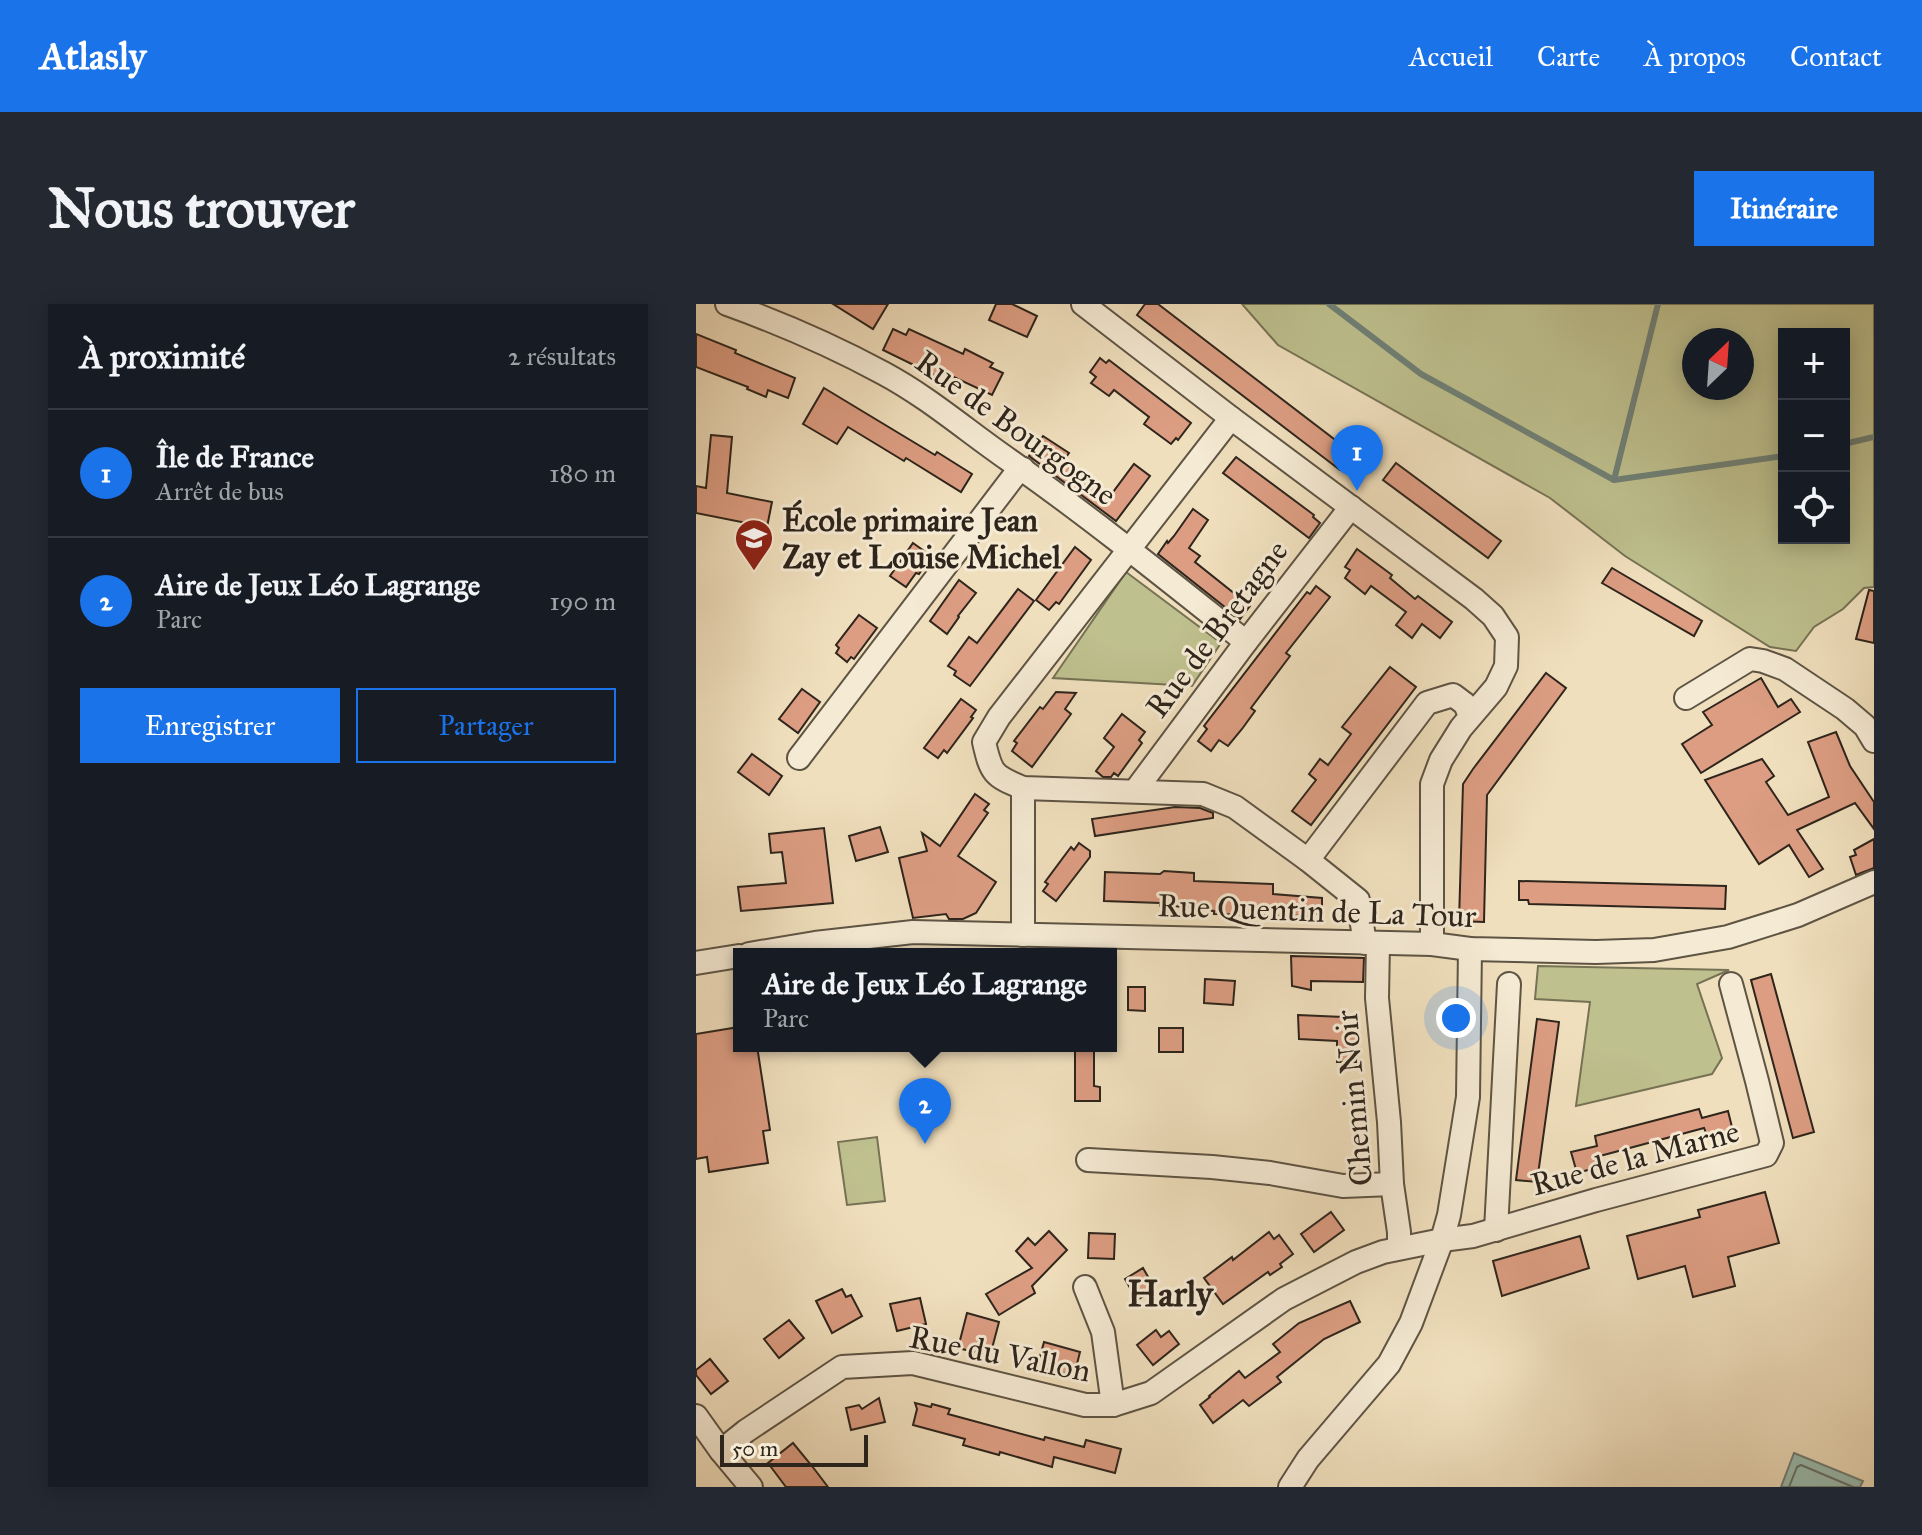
<!DOCTYPE html>
<html lang="fr">
<head>
<meta charset="utf-8">
<style>
  body { margin:0; font-family:"IM FELL Great Primer",serif; background:#242831; color:#f1f3f6 }
  .controls { position:absolute; right:24px; top:24px; display:grid; overflow:hidden; border-radius:0px; box-shadow:0 4px 20px #0003 }
  .controls button { width:72px; height:72px; display:grid; place-items:center; padding:0; border:0; border-bottom:2px solid #363941; background:#171b24; color:#f1f3f6; font:40px sans-serif }
  .compass { position:absolute; left:986px; top:24px; width:72px; height:72px; border-radius:50%; background:#171b24; box-shadow:0 4px 20px #0003; rotate:25deg }
  .scale { position:absolute; left:24px; bottom:20px; width:148px; box-sizing:border-box; padding-left:8px; border:4px solid #2e251c; border-top:0; font-size:22px; line-height:28px; white-space:nowrap; color:#2e251c; -webkit-text-stroke:6px #f5ead4; paint-order:stroke }
  .you { position:absolute; left:760px; top:714px; width:28px; height:28px; margin:-20px; border:6px solid #fff; border-radius:50%; background:#1a73e8; box-shadow:0 0 0 12px #1a73e833 }
  .badge { display:grid; place-items:center; width:52px; height:52px; border-radius:50%; background:#1a73e8; color:#fff; font-size:26px; font-weight:700 }
  .pin { position:absolute; translate:-50% -66px; filter:drop-shadow(0 2px 4px #0008) }
  .pin::after { content:''; position:absolute; top:42px; width:28px; height:24px; background:inherit; clip-path:polygon(0 0,100% 0,50% 100%) }
  .popup { position:absolute; left:37px; top:644px; width:384px; height:104px; box-sizing:border-box; display:grid; place-content:center; border-radius:0px; background:#171b24; filter:drop-shadow(0 2px 6px #0005); font-size:26px; white-space:nowrap; color:#9ea1a6 }
  .popup b { font-size:30px; color:#f1f3f6 }
  .popup::after { content:''; position:absolute; left:50%; top:100%; margin-left:-16px; border:16px solid transparent; border-top-color:#171b24 }
  .list { margin:0; padding:0; list-style:none }
  h2 { display:flex; justify-content:space-between; align-items:center; height:104px; margin:0; padding:0 32px; font-size:34px }
  h2 small { font-size:26px; font-weight:400; color:#9ea1a6 }
  .list li { display:grid; grid-template-columns:52px 1fr auto; gap:24px; align-items:center; box-sizing:border-box; height:128px; padding:0 32px; border-top:2px solid #363941 }
  .list b { display:block; font-size:30px; white-space:nowrap }
  .list p { margin:0; font-size:26px; white-space:nowrap; color:#9ea1a6 }
  .list em { font-size:26px; font-style:normal; color:#9ea1a6 }
  .actions { display:flex; gap:16px; padding:24px 32px }
  .actions a { flex:1; padding:18px 0; border:2px solid #1a73e8; border-radius:0px; text-align:center; font-size:28px; color:#1a73e8 }
  .actions .main { background:#1a73e8; color:#fff }
  .icon { flex:none; width:44px; height:44px; fill:none; stroke:currentColor; stroke-width:2; stroke-linecap:round; stroke-linejoin:round }
  .map { position:relative; flex:none; width:1178px; height:1183px; overflow:hidden; border-radius:0px }
  header { display:flex; align-items:center; gap:48px; box-sizing:border-box; height:112px; padding:0 40px; background:#1a73e8; color:#fff }
  header strong { font-size:38px }
  nav { display:flex; gap:44px; margin-inline-start:auto; font-size:28px }
  .intro { display:flex; align-items:center; justify-content:space-between; box-sizing:border-box; height:192px; padding:0 48px }
  h1 { margin:0; font-size:56px }
  .button { padding:20px 36px; border-radius:0px; background:#1a73e8; color:#fff; font-size:28px; font-weight:700 }
  main { display:flex; gap:48px; padding:0 48px }
  aside { flex:1; background:#171b24; border-radius:0px; box-shadow:0 4px 20px #0003 }
  .map>svg:first-child { display:block }
</style>
</head>
<body>
<header>
<strong>Atlasly</strong>
<nav><a>Accueil</a><a>Carte</a><a>À propos</a><a>Contact</a></nav>
</header>
<div class="intro"><h1>Nous trouver</h1><a class="button">Itinéraire</a></div>
<main>
<aside>
<h2>À proximité<small>2 résultats</small></h2>
<ul class="list">
<li><span class="badge">1</span><div><b>Île de France</b><p>Arrêt de bus</p></div><em>180 m</em></li>
<li><span class="badge">2</span><div><b>Aire de Jeux Léo Lagrange</b><p>Parc</p></div><em>190 m</em></li>
</ul>
<div class="actions"><a class="main">Enregistrer</a><a>Partager</a></div>
</aside>
<div class="map">
<svg width="1178" height="1183" viewBox="0 0 1178 1183">
  <rect width="100%" height="100%" fill="#f0dfbd"/>
  <filter id="stains"><feTurbulence type="fractalNoise" baseFrequency=".0025" numOctaves="4"/><feColorMatrix values="0 0 0 0 .2 0 0 0 0 .09 0 0 0 0 .02 0 0 0 .5 -.17"/></filter>
  <radialGradient id="worn" r=".72"><stop offset=".6" stop-color="#630" stop-opacity="0"/><stop offset="1" stop-color="#630" stop-opacity=".3"/></radialGradient>
  <g fill="#bec08e" stroke="#767255" stroke-width="2" fill-rule="evenodd">
    <path d="M546,0H1178V283L1168,284L1147,305L1118,323L1100,347L1074,343L929,252L854,194L582,41ZM1148,30V234H1088V30ZM1046,36V84H998V36Z"/>
    <path d="M430,268L525,339L496,382L357,374Z"/>
    <path d="M842,662L1033,666L1001,680L1026,754L1016,770L880,802L894,698L839,695Z"/>
    <path d="M181,833L189,897L151,901L142,838Z"/>
  </g>
  <path fill="#9abdb2" stroke="#6f8076" stroke-width="2" d="M1098,1149L1167,1177L1164,1183H1085Z"/>
  <g fill="none" stroke-linecap="round" stroke-linejoin="round">
    <path stroke="#647167" stroke-width="2" d="M1093,1183L1101,1163L1105,1161L1157,1183"/>
    <g stroke="#6f8076" stroke-width="6">
      <path d="M633,0L725,70L918,176L1088,152"/>
      <path d="M1148,140L1178,133"/>
      <path d="M918,176L962,0"/>
    </g>
  </g>
  <g fill="#dc9d82" stroke="#2e251c" stroke-width="2">
    <path d="M137,0H192L177,25Z"/>
    <path d="M300,0H316L341,12L331,33L293,16Z"/>
    <path d="M449,0H462L668,158L656,172L646,164L644,166L441,11Z"/>
    <path d="M197,25L210,31L213,25L267,50L269,45L297,59L294,63L307,69L296,91L243,66L240,72L187,46Z"/>
    <path d="M0,30L40,46L39,49L99,74L92,94L72,86L70,93L51,85L52,83L0,63Z"/>
    <path d="M404,54L410,59L413,56L495,119L482,136L480,134L475,140L448,120L453,113L418,86L413,92L395,79L400,73L394,68Z"/>
    <path d="M128,84L239,151L241,148L276,170L265,188L210,154L208,157L152,123L141,140L107,120Z"/>
    <path d="M15,131L36,133L31,189L76,198L71,223L0,209V182L10,184Z"/>
    <path d="M347,132L373,149L368,156L414,192L438,160L454,172L420,217L333,152Z"/>
    <path d="M540,153L618,211L617,213L624,219L613,234L527,169Z"/>
    <path d="M700,159L805,237L792,254L687,176Z"/>
    <path d="M497,205L512,216L493,244L504,252L499,258L554,302L544,315L462,250L471,237L472,239L478,232Z"/>
    <path d="M217,239L235,252L223,270L220,269L210,283L194,272Z"/>
    <path d="M379,243L395,256L363,300L360,298L353,306L340,296Z"/>
    <path d="M661,245L696,271L694,274L719,295L722,292L756,318L744,334L726,320L716,334L700,321L710,308L675,282L669,290L649,274L654,266L649,263Z"/>
    <path d="M916,264L1006,317L998,332L906,279Z"/>
    <path d="M263,276L280,289L262,312L263,313L251,330L234,317Z"/>
    <path d="M620,282L634,293L590,349L594,352L555,404L559,407L546,425L532,442L523,436L515,447L502,437L511,425L508,422L611,288L614,290Z"/>
    <path d="M322,285L338,297L274,382L258,371L260,367L252,362L273,333L281,339Z"/>
    <path d="M1173,286L1178,287V339L1160,335Z"/>
    <path d="M163,311L181,324L158,355L155,353L151,358L140,349L143,344L140,341Z"/>
    <path d="M694,363L720,383L615,521L596,507L620,476L613,470L624,455L632,461L655,430L646,423Z"/>
    <path d="M850,369L870,384L791,491L788,618L763,617L767,480L777,465Z"/>
    <path d="M1065,374L1082,403L1095,395L1104,408L1005,469L986,440L1016,421L1007,408Z"/>
    <path d="M106,385L124,398L102,429L83,415Z"/>
    <path d="M360,388L380,389L369,405L375,410L336,463L316,447L321,439L318,437L344,403L347,405Z"/>
    <path d="M265,395L280,406L275,413L277,414L251,449L248,446L242,454L228,444Z"/>
    <path d="M426,410L449,428L443,436L446,439L422,472L418,469L415,473H407L400,467L418,443L408,434Z"/>
    <path d="M1140,428L1154,462L1178,498V525L1159,499L1101,526L1127,565L1113,573L1093,541L1063,560L1009,476L1066,455L1078,472L1070,478L1092,511L1133,493L1112,438Z"/>
    <path d="M56,450L86,472L73,491L42,468Z"/>
    <path d="M279,490L293,500L288,506L292,509L262,552L300,578L280,609L267,615H253L250,610L217,614L203,554L231,547L226,529L244,542Z"/>
    <path d="M479,503L504,504L517,509V514L399,532L396,515Z"/>
    <path d="M184,523L192,548L160,557L153,532Z"/>
    <path d="M128,524L137,599L45,607L42,583L90,579L86,548L75,549L73,530Z"/>
    <path d="M1178,535V564L1160,571L1154,553L1160,551L1158,546Z"/>
    <path d="M383,539L394,547V553L360,597L347,587L352,580L349,578L375,543L378,546Z"/>
    <path d="M468,567L498,569V577L577,580V590L626,594V610H616L615,612L518,610V607L504,606V603L464,602V599L408,597L409,568L464,570Z"/>
    <path d="M823,577L1030,582L1029,605L833,600L832,596H823Z"/>
    <path d="M595,652L668,654L667,678L615,677V686L596,682Z"/>
    <path d="M1075,670L1118,828L1097,834L1055,676Z"/>
    <path d="M509,675L539,677L537,701L508,699Z"/>
    <path d="M432,683H449V707L432,706Z"/>
    <path d="M602,711L647,713V720H660V758H641V737L603,735Z"/>
    <path d="M841,715L863,718L841,878L820,876Z"/>
    <path d="M43,723V742H61L74,826L67,827L72,859L13,868L11,853L0,855V730Z"/>
    <rect x="463" y="724" width="24" height="24"/>
    <path d="M379,742H398V782L404,783V797H379Z"/>
    <path d="M1003,805L1006,814L1032,807L1037,827L1012,834L1008,824L904,852L907,862L881,869L875,848L901,842L899,832Z"/>
    <path d="M1069,888L1083,939L1032,953L1039,982L997,993L989,962L942,975L931,932L1004,913L1002,906Z"/>
    <path d="M635,908L648,926L618,948L605,930Z"/>
    <path d="M353,927L371,946L336,982L339,989L303,1011L290,990L336,964L320,947L332,934L339,941Z"/>
    <path d="M573,928L578,935L583,931L597,950L584,960L586,963L574,971L572,968L527,1000L508,974L536,953L537,956Z"/>
    <path d="M393,929L419,930L418,955L392,954Z"/>
    <path d="M884,932L893,964L806,992L797,957Z"/>
    <path d="M447,964L459,985L441,996L429,975Z"/>
    <path d="M146,985L150,993L155,991L166,1012L136,1029L120,997Z"/>
    <path d="M224,994L230,1020L201,1027L194,1000Z"/>
    <path d="M654,997L664,1018L628,1035L581,1073L585,1078L553,1102L547,1096L517,1119L504,1101L514,1093L513,1092L543,1067L549,1074L584,1048L577,1040L603,1019Z"/>
    <path d="M271,1009L303,1018L294,1052L262,1044Z"/>
    <path d="M93,1016L108,1034L83,1054L68,1035Z"/>
    <path d="M460,1026L465,1033L473,1027L483,1040L457,1061L441,1041Z"/>
    <path d="M348,1038L384,1048L378,1072L341,1063Z"/>
    <path d="M14,1055L32,1077L15,1090L0,1071V1066Z"/>
    <path d="M183,1094L189,1118L155,1126L150,1104L163,1101L166,1105Z"/>
    <path d="M219,1099L235,1103L236,1100L254,1105L252,1110L348,1136L349,1133L388,1143L390,1136L425,1145L419,1169L358,1153L356,1163L304,1148L303,1151L267,1141L269,1135L217,1121L221,1105Z"/>
    <path d="M97,1139L116,1162L132,1183H90L72,1159Z"/>
  </g>
  <g fill="none" stroke-linecap="round" stroke-linejoin="round">
    <defs>
      <g id="minor">
        <path d="M31,0C84,19 137,42 187,69C232,93 271,127 313,156C394,213 472,276 550,338"/>
        <path d="M387,0L535,114L778,295L797,312L811,333L810,362L800,383L765,424L745,456L736,480V640"/>
        <path d="M535,114L303,413L288,438C295,469 297,472 327,484L507,490L539,503L612,556L662,596L669,639"/>
        <path d="M990,394L1054,355L1067,357L1089,365L1149,405L1169,422L1178,437"/>
        <path d="M103,454L318,172L327,165"/>
        <path d="M439,487L550,338L655,203"/>
        <path d="M612,556L731,399L757,391L769,400L774,412"/>
        <path d="M327,631V484"/>
        <path d="M682,639L681,694L693,818L696,880L703,928V943"/>
        <path d="M53,650L119,639L217,628L736,640L774,645L900,648L958,646L1032,633L1102,611L1178,578"/>
        <path d="M0,659L43,652"/>
        <path d="M392,856L516,863L574,869L647,882L696,880"/>
        <path d="M800,926L813,680"/>
        <path d="M389,983L407,1028L417,1101"/>
        <path d="M0,1112L25,1147L55,1183"/>
        <path d="M25,1147L50,1127L146,1063L217,1059L389,1101H417L455,1089L588,995L660,958L687,948L746,936L777,932L900,896L1070,851L1076,839L1061,777L1035,680"/>
        <path d="M594,1183L612,1155L693,1060L715,1019L746,936L753,911L772,793L774,645"/>
      </g>
    </defs>
    <use href="#minor" stroke="#5e5444" stroke-width="26"/>
    <use href="#minor" stroke="#f5ead4" stroke-width="22"/>
  </g>
  <defs>
    <symbol id="school-pin" viewBox="-11 -11 22 30"><path d="M0 17L-7.5 6A9.5 9.5 0 1 1 7.5 6Z" fill="#8f2418" stroke="#f5ead4"/><path d="M0-5L7-2L0 1L-7-2ZM-4 1L0 2.5L4 1V4Q0 6-4 4Z" fill="#fff"/></symbol>
  </defs>
  <g fill-rule="evenodd">
    <use href="#school-pin" x="36" y="212" width="44" height="60"/>
  </g>
  <g text-anchor="middle" dominant-baseline="central" stroke-width="6" stroke-linejoin="round" paint-order="stroke">
    <g font-size="32" fill="#2e251c" stroke="#f5ead4">
      <text transform="translate(320 124) rotate(36)">Rue de Bourgogne</text>
      <text transform="translate(521 325) rotate(-53)">Rue de Bretagne</text>
      <text transform="translate(621 607) rotate(2)">Rue Quentin de La Tour</text>
      <text transform="translate(658 794) rotate(-95)">Chemin Noir</text>
      <text transform="translate(939 854) rotate(-15)">Rue de la Marne</text>
      <text transform="translate(304 1050) rotate(11)">Rue du Vallon</text>
    </g>
    <g font-size="32" font-weight="bold" fill="#2e251c" stroke="#f5ead4" text-anchor="start">
      <text x="86" y="216">École primaire Jean<tspan x="86" dy="37">Zay et Louise Michel</tspan></text>
    </g>
    <g font-size="36" font-weight="bold" fill="#2e251c" stroke="#f5ead4">
      <text x="474" y="990">Harly</text>
    </g>
  </g>
  <rect width="100%" height="100%" filter="url(#stains)"/>
  <rect width="100%" height="100%" fill="url(#worn)"/>
</svg>
<div class="controls">
<button>+</button>
<button>−</button>
<button><svg class="icon" aria-label="locate" viewBox="0 0 24 24"><circle cx="12" cy="12" r="6"/><path d="M12 2v4M12 18v4M2 12h4M18 12h4"/></svg></button>
</div>
<svg class="compass" viewBox="-18 -18 36 36"><path d="M0-13l5 13h-10z" fill="#e53935"/><path d="M0 13l5-13h-10z" fill="#9ea1a6"/></svg>
<div class="scale">50 m</div>
<div class="you"></div>
<div class="pin badge" style="left:661px;top:187px">1</div>
<div class="pin badge" style="left:229px;top:840px">2</div>
<div class="popup"><b>Aire de Jeux Léo Lagrange</b>Parc</div>
</div>
</main>
</body>
</html>
